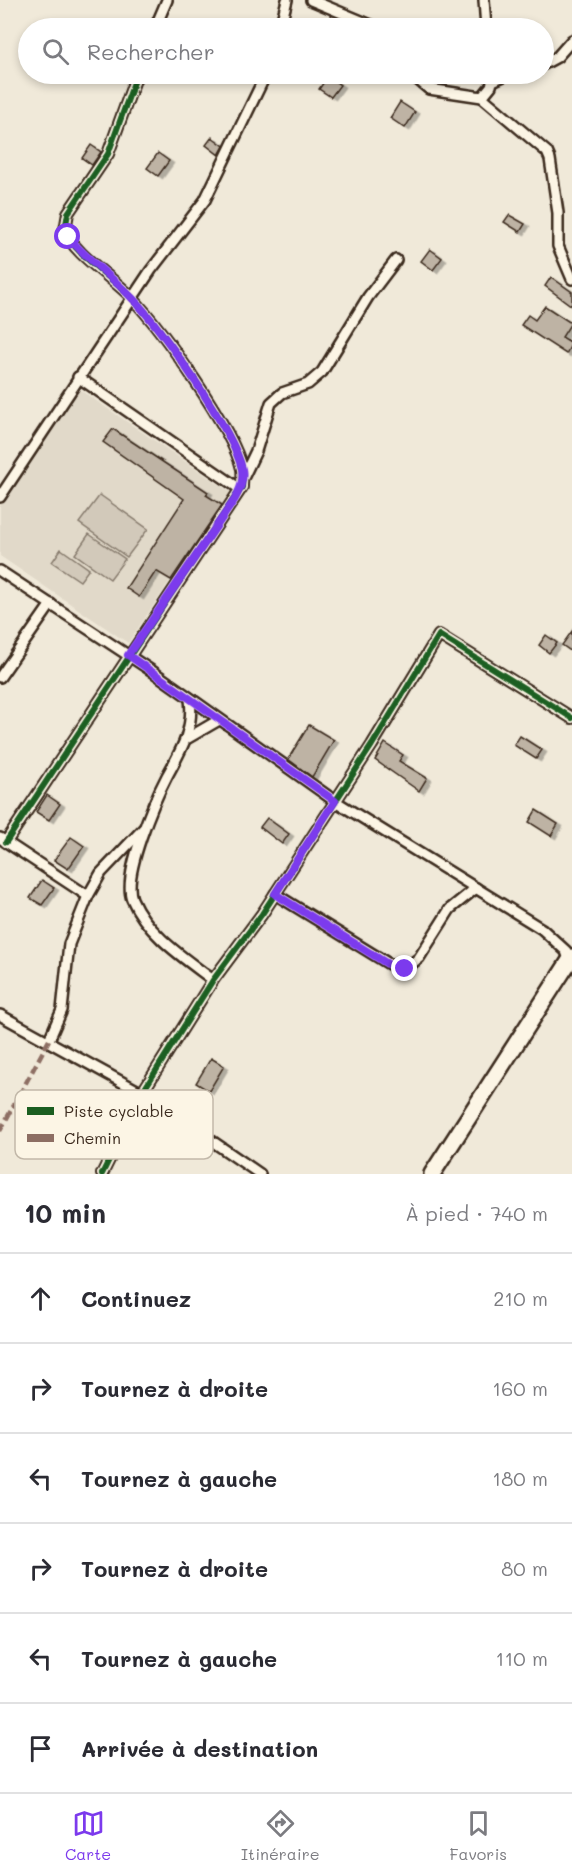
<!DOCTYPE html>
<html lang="fr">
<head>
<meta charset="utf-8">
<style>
  body { margin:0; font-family:Mali,sans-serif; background:#f7f7f7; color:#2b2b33 }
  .stop { position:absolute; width:18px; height:18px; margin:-14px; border:4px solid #7c3aed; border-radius:50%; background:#fff }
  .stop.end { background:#7c3aed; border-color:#fff; box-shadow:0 2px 6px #0008 }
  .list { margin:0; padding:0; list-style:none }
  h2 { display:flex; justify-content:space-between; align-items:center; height:78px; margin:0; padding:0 24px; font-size:26px }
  h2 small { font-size:20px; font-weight:400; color:#7c7c81 }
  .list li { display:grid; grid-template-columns:39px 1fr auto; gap:18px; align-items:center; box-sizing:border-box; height:90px; padding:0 24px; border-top:2px solid #e1e1e2 }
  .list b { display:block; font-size:22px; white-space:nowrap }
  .list em { font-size:20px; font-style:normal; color:#7c7c81 }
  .icon { flex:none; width:33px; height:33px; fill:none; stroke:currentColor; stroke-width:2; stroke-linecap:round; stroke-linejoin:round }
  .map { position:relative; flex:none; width:572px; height:1174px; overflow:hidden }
  .search { position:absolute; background:#fff; box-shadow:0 3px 9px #0003; left:18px; right:18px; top:18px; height:66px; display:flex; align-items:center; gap:15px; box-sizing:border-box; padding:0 21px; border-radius:33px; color:#7c7c81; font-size:22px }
  .sheet { height:618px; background:#fff }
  nav { display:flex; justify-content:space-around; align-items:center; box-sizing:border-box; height:84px; border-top:2px solid #e1e1e2; background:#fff; font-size:16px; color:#7c7c81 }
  nav a { display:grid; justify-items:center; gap:3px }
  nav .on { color:#7c3aed }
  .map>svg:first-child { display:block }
</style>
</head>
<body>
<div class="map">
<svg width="572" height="1174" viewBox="0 0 572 1174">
  <defs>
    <filter id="shadow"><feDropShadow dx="4.5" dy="2.5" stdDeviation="0" flood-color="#0004"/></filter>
  </defs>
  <rect width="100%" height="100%" fill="#f0e9d9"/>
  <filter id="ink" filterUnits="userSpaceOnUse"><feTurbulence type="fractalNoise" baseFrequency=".0167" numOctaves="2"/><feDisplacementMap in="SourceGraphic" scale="12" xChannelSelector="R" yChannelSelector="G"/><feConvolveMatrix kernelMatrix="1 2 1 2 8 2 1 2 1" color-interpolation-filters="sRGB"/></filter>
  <g filter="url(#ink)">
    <path fill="#e1d9c9" d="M79,389L230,492L128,643L0,556V506Z"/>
    <g fill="#d2c9ba" stroke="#867a6c" stroke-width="1.5">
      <path d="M100,495L148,529L127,557L79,523Z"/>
      <path d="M89,534L125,559L110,579L75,554Z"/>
      <path d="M61,549L89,569L80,581L52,562Z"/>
    </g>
    <g fill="#beb3a4" stroke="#3b2a1e" stroke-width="1.5" filter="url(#shadow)">
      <path d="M328,76L340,85L331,97L319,89Z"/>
      <path d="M400,102L415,112L405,128L390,118Z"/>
      <path d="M212,137L224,146L219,155L206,145Z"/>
      <path d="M91,145L101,152L92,165L82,158Z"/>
      <path d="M158,153L169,161L158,176L147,168Z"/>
      <path d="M509,215L525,224L520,232L504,222Z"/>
      <path d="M430,249L442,258L433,270L421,261Z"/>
      <path d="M551,277L572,292V306L545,286Z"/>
      <path d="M545,306L571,323L562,337L572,343L566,354L521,325L528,315L535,320Z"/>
      <path d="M113,429L208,492L206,495L222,505L171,580L156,571L139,597L126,588L184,499L103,442Z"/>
      <path d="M572,631V652L562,645Z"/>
      <path d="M546,635L557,643L549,653L539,645Z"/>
      <path d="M309,725L334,740L312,777L288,759Z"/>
      <path d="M520,736L542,750L536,759L514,745Z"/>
      <path d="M385,743L403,755L399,761L427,778L419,791L375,760Z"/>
      <path d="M47,795L60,804L49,820L36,812Z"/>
      <path d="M536,810L558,824L551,836L529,822Z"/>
      <path d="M267,818L289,834L282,844L260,827Z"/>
      <path d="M71,837L84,846L68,869L54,860Z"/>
      <path d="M42,880L54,888L42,905L30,898Z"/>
      <path d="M211,1058L224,1066L209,1091L196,1083Z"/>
    </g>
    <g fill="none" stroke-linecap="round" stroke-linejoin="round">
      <defs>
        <g id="minor">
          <path d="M311,0L378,28"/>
          <path d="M484,0L486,28"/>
          <path d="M155,28L167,0"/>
          <path d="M280,28L287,0"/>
          <path d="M544,64L557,57L572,40"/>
          <path d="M411,74L429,89L482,97L547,152L550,159L558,213V246L572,279"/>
          <path d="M493,81L508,74"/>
          <path d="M482,97L491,86L494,74"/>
          <path d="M78,377L240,489"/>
          <path d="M244,476L256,451L271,403L282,393L308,384L322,372L368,297L396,260"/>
          <path d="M0,497L151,270L205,200L266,74"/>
          <path d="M0,571L152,671L335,801L542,929L566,951L570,962"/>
          <path d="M0,677L51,604"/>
          <path d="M190,699C194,730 181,750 167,776C155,799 122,875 132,899C147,934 184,958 213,980"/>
          <path d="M188,738L219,720"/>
          <path d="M0,838L88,896"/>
          <path d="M6,842L242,487C242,481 243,474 242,469C233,429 161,328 132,298C114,278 73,254 65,230L68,213L108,154L137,74"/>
          <path d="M275,894L394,967L405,969L419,958L450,909L476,888"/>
          <path d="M0,1015L142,1093L260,1174"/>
          <path d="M49,1040L62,1010L69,944L88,896L101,873L143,829"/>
          <path d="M102,1174L142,1093L213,980L262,914L372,745L439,635L572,718"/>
        </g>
        <path id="primary" d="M432,1174L572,957"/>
      </defs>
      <use href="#minor" stroke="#3b2a1e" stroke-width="14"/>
      <use href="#primary" stroke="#3b2a1e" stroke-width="20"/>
      <use href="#minor" stroke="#fcf5e5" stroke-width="9"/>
      <use href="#primary" stroke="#fcf5e5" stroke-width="15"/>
      <path stroke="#8d6e63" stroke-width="4.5" stroke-dasharray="9 4.5" stroke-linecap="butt" d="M0,1131L49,1040"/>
      <defs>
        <g id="cycleway">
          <path d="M6,842L242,487C242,481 243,474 242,469C233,429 161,328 132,298C114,278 73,254 65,230L68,213L108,154L137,74"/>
          <path d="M102,1174L142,1093L213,980L262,914L372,745L439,635L572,718"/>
        </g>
      </defs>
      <use href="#cycleway" stroke="#fcf5e5" stroke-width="10"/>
      <use href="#cycleway" stroke="#1b5e20" stroke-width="6"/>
    </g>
  </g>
  <g fill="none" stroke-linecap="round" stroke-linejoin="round" filter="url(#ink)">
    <path stroke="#7c3aed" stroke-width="8" d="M68,237C87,259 111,276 131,297C159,324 234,432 242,469C244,481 240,489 235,499L128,655L335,801L275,894L394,968L405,969"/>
  </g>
  <rect x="15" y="1090" width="198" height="69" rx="9" fill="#fcf5e5" stroke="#c2b8a9" stroke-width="1.5"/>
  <rect x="27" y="1107" width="27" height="8" fill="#1b5e20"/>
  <rect x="27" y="1134" width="27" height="8" fill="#8d6e63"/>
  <g font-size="16" fill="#3b2a1e">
    <text x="64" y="1117">Piste cyclable</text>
    <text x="64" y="1144">Chemin</text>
  </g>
</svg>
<div class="stop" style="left:68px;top:237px"></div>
<div class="stop end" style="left:405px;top:969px"></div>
<div class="search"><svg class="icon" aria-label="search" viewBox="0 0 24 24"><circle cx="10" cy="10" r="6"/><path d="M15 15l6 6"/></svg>Rechercher</div>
</div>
<section class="sheet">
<h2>10 min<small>À pied · 740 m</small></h2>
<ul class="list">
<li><svg class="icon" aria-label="ahead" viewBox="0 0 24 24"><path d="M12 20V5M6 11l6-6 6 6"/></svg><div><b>Continuez</b></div><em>210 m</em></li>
<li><svg class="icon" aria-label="right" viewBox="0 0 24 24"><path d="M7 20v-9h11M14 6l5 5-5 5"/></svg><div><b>Tournez à droite</b></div><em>160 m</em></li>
<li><svg class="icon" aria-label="left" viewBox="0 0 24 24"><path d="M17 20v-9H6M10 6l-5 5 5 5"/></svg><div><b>Tournez à gauche</b></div><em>180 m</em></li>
<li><svg class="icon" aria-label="right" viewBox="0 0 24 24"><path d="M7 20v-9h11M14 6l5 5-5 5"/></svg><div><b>Tournez à droite</b></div><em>80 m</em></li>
<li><svg class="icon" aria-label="left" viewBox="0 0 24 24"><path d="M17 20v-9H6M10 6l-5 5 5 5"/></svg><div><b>Tournez à gauche</b></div><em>110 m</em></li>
<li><svg class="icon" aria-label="arrive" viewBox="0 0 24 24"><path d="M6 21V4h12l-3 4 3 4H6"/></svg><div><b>Arrivée à destination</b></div></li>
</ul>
</section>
<nav>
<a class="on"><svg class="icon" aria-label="map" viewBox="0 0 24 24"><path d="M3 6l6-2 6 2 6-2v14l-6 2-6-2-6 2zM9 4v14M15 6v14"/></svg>Carte</a>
<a><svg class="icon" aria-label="directions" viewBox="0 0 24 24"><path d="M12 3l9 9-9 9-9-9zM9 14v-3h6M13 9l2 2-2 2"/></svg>Itinéraire</a>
<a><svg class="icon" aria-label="saved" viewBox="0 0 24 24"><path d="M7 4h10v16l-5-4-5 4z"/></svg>Favoris</a>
</nav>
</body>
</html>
